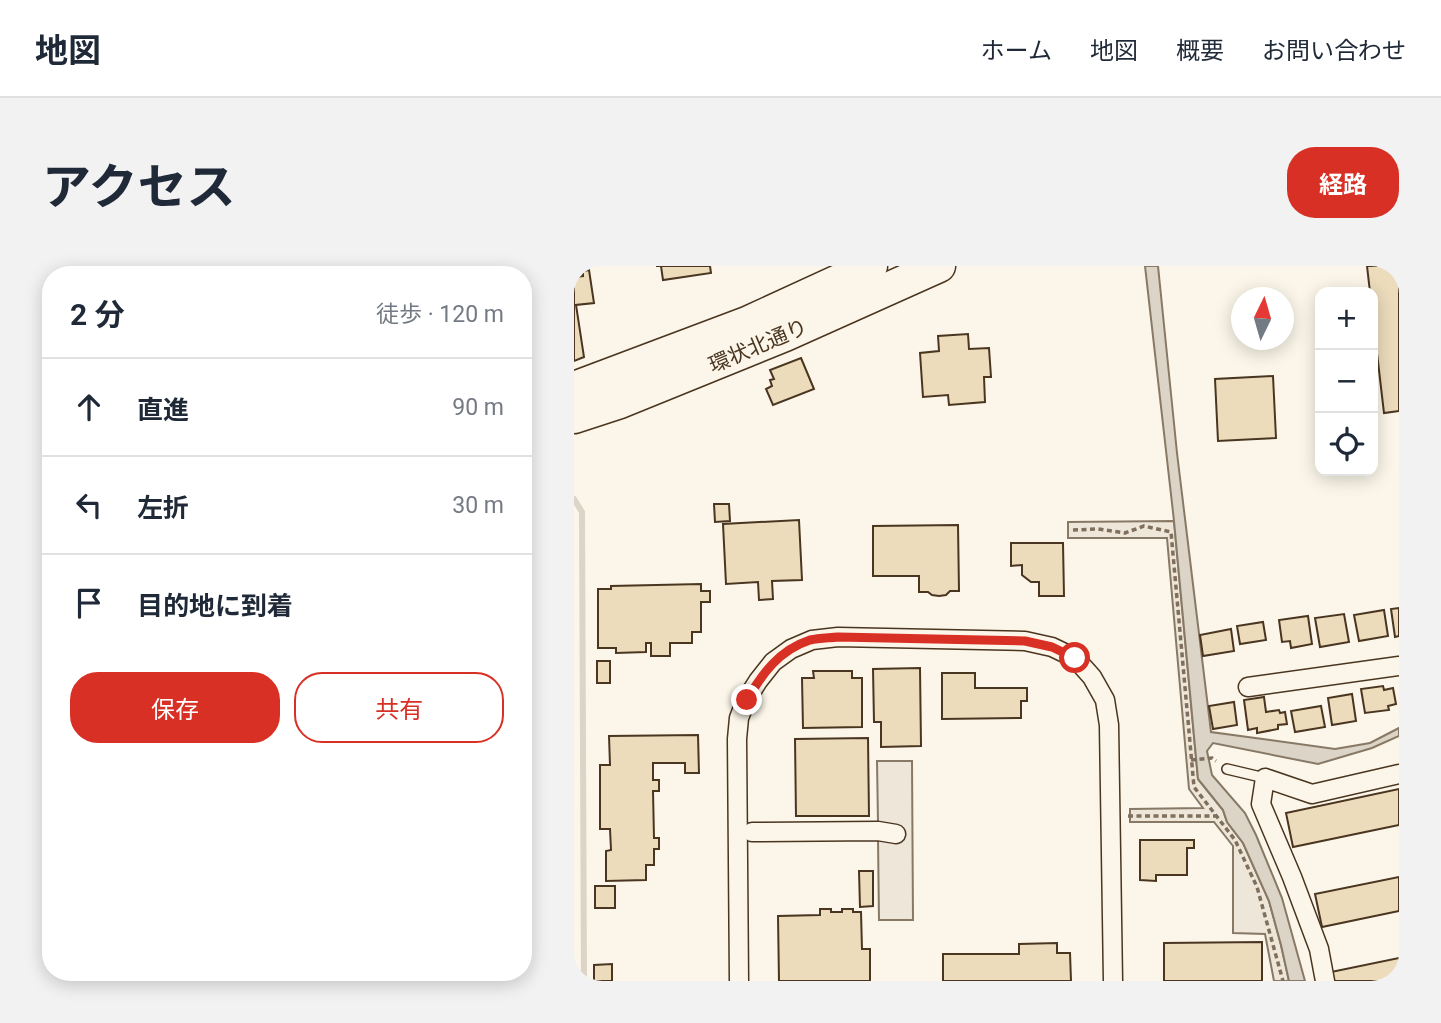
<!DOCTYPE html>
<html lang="ja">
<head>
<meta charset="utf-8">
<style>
  body { margin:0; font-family:Roboto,"Noto Sans JP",sans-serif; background:#f2f2f3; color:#1f2937 }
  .controls { position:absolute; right:21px; top:21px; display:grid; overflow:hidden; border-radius:14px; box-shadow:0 4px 18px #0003 }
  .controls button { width:63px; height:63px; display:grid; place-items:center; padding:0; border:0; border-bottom:2px solid #e0e1e3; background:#fff; color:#1f2937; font:35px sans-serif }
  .compass { position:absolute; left:657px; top:21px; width:63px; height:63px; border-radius:50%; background:#fff; box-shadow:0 4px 18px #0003; rotate:5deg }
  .stop { position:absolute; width:21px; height:21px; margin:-16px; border:5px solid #d93025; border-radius:50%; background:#fff }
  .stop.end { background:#d93025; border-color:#fff; box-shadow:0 2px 7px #0008 }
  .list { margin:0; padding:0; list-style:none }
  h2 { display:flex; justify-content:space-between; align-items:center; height:91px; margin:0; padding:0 28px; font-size:30px }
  h2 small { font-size:23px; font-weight:400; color:#747a83 }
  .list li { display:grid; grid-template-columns:46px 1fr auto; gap:21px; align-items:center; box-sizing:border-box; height:98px; padding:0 28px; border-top:2px solid #e0e1e3 }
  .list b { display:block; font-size:26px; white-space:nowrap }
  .list em { font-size:23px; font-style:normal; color:#747a83 }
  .actions { display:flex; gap:14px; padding:21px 28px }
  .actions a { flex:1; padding:16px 0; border:2px solid #d93025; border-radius:28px; text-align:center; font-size:24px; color:#d93025 }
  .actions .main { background:#d93025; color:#fff }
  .icon { flex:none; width:38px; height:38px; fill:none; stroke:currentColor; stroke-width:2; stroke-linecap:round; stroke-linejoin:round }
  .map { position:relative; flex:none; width:825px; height:715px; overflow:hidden; border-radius:28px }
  header { display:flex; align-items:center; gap:42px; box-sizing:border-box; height:98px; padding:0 35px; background:#fff; border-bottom:2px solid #e0e1e3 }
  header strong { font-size:33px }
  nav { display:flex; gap:38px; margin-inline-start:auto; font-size:24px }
  .intro { display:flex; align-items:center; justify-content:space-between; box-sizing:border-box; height:168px; padding:0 42px }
  h1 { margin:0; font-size:49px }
  .button { padding:18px 32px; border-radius:28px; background:#d93025; color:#fff; font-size:24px; font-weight:700 }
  main { display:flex; gap:42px; padding:0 42px }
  aside { flex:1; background:#fff; border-radius:28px; box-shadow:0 4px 18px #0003 }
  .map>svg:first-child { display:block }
</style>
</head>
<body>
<header>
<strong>地図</strong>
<nav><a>ホーム</a><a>地図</a><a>概要</a><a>お問い合わせ</a></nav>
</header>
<div class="intro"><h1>アクセス</h1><a class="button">経路</a></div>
<main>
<aside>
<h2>2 分<small>徒歩 · 120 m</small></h2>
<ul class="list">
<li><svg class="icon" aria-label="ahead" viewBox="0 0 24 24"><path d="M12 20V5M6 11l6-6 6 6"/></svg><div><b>直進</b></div><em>90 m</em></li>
<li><svg class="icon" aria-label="left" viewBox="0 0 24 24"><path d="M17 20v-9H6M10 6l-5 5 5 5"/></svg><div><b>左折</b></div><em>30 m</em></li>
<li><svg class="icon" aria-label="arrive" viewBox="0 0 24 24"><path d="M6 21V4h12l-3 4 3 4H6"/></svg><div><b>目的地に到着</b></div></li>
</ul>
<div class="actions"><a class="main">保存</a><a>共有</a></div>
</aside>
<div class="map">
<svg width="825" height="715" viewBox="0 0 825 715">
  <rect width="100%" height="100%" fill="#fbf6e9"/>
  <g fill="#ede6d9" stroke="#887966" stroke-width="2">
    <path d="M600,255L624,513L649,544L653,556L669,577L695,635L707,679L715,715H700L691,668L659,667V580L640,556H556V543L629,542L615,523L593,272H494V256Z"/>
    <path d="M303,495H338L339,654H305L304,573L184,574V557H304Z"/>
  </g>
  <path fill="#dcd4c6" stroke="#887966" stroke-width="2" d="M571,0H584L603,187L637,466L761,483L796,477L825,462V470L798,482L744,498L639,477L633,485L638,509L671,547L682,569L708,632L731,715H715L707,679L695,635L669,577L653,556L649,544L624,513L600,255Z"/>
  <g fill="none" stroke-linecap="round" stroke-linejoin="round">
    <path stroke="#dcd4c6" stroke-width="6" d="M0,233L8,246L10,715"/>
  </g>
  <g fill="#ecdcbc" stroke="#4a3520" stroke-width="2">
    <path d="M82,0H136L137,7L89,14L87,0Z"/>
    <path d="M793,0H825V145L810,147L799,53V26H796Z"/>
    <path d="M15,4L20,37L2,39L10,91L0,95V11L9,10V5Z"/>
    <path d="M394,68L395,83L415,82L417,111H410L411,136L375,139L374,129L349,131L346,87L365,85L364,70Z"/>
    <path d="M227,92L240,123L199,139L192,123L198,120L196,114L200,113L196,104Z"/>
    <path d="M699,110L702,172L644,175L641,113Z"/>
    <path d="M140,238H155L156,255L141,256Z"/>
    <path d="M225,254L228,314L198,315L199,333L185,334L184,316L152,318L149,258Z"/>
    <path d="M384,259L385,325H376L372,329L365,330L358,329L354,326H345V310H299V260Z"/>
    <path d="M437,277H489L490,330H465V316H457L448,309V299L437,300Z"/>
    <path d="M127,318V325H136V336H127V366H118V377H96V390H77V377H72V386L42,387V382H24V323H37V320Z"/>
    <path d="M825,342V370L821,371L817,343Z"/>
    <path d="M810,344L814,370L785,375L780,349Z"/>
    <path d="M770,348L775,376L746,381L741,352Z"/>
    <path d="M734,350L738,378L717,382L716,375L708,376L705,354Z"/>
    <path d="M689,356L692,374L666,378L663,360Z"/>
    <path d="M657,363L660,385L629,390L626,369Z"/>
    <rect x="23" y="395" width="13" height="22"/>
    <path d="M346,402L347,480L307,481V456H300L299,403Z"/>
    <path d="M239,405H278V412H288V461L229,462L228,412H240Z"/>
    <path d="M368,407H401V422H453V435H447V452L368,453Z"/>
    <path d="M809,420L810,424L819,422L822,438L814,440L815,444L791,447L787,423Z"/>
    <path d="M778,428L782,455L758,459L754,432Z"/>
    <path d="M690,431L692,446L705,444L706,447L711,446L713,458L704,459V463L683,467V462L674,464L670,434Z"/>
    <path d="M660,436L663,459L639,463L635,440Z"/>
    <path d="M747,440L751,461L721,466L717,445Z"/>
    <path d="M124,469L125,507H111V497H79V514H85V525H79L80,572H85V583H80V599H72V614L32,615V585L37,584L36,563H26V499H36L35,470Z"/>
    <path d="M294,472L295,550H222L221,473Z"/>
    <path d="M825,523V559L719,581L712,547Z"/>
    <path d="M566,574H620V582H613V609H582V615L566,614Z"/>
    <path d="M285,605H299V640L286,641Z"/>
    <path d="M825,611V645L748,661L741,628Z"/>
    <rect x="21" y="620" width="20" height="22"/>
    <path d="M246,643H257V646H268V643H279V646H287L288,683H296V715H205L204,650L246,649Z"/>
    <path d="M688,676V715H590V677Z"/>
    <path d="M483,677V687H496L497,715H369V688H445V678Z"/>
    <path d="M825,692V715H759L757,706Z"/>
    <path d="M38,698V715H20V699Z"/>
  </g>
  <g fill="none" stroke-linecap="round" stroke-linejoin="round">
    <defs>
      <path id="lane" d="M653,503L691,512"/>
      <g id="street">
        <path d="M674,421L825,400"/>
        <path d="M178,566L304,565L322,568"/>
        <path d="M165,715L163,473L165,452L172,434L184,415L199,396L217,383L238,374L264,371L451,375L478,381L501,392L518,411L531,434L535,459L539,715"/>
        <path d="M751,715L745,683L718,611L687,538L691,512L738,528L825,508"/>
      </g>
      <g id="highway">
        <path d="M0,122L173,57L297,0"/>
        <path d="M0,151L46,136L211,69L365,0"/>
      </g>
    </defs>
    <use href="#lane" stroke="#4a3520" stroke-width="12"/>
    <use href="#street" stroke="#4a3520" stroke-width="21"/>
    <use href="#highway" stroke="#4a3520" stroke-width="35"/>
    <g stroke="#7f6f5c" stroke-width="3.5" stroke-dasharray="5 3.5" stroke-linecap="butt">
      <path d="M499,264L524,263L551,267L570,260L597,266L620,521L661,574L683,621L709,715"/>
      <path d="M617,494L638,492L642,495"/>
      <path d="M554,550H642"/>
    </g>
    <use href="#lane" stroke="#fbf6e9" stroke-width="9"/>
    <use href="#street" stroke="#fbf6e9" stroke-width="18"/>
    <use href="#highway" stroke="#fbf6e9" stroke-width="32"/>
  </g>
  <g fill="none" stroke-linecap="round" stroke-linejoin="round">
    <path stroke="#d93025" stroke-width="9" d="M173,434C188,408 205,384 236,374C245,372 255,372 264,371L451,375L478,381L501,392"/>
  </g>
  <g text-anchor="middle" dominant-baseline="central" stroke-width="5" stroke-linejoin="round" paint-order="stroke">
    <g font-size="21" fill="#4a3520" stroke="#fbf6e9">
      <text transform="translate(184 80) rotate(-23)">環状北通り</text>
    </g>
  </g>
</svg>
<div class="controls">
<button>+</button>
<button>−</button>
<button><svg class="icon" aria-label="locate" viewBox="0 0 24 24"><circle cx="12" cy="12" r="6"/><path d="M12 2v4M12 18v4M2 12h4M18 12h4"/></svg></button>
</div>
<svg class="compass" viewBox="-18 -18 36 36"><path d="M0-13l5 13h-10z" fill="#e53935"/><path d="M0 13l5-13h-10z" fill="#747a83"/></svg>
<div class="stop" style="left:501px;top:392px"></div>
<div class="stop end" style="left:173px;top:434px"></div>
</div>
</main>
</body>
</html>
